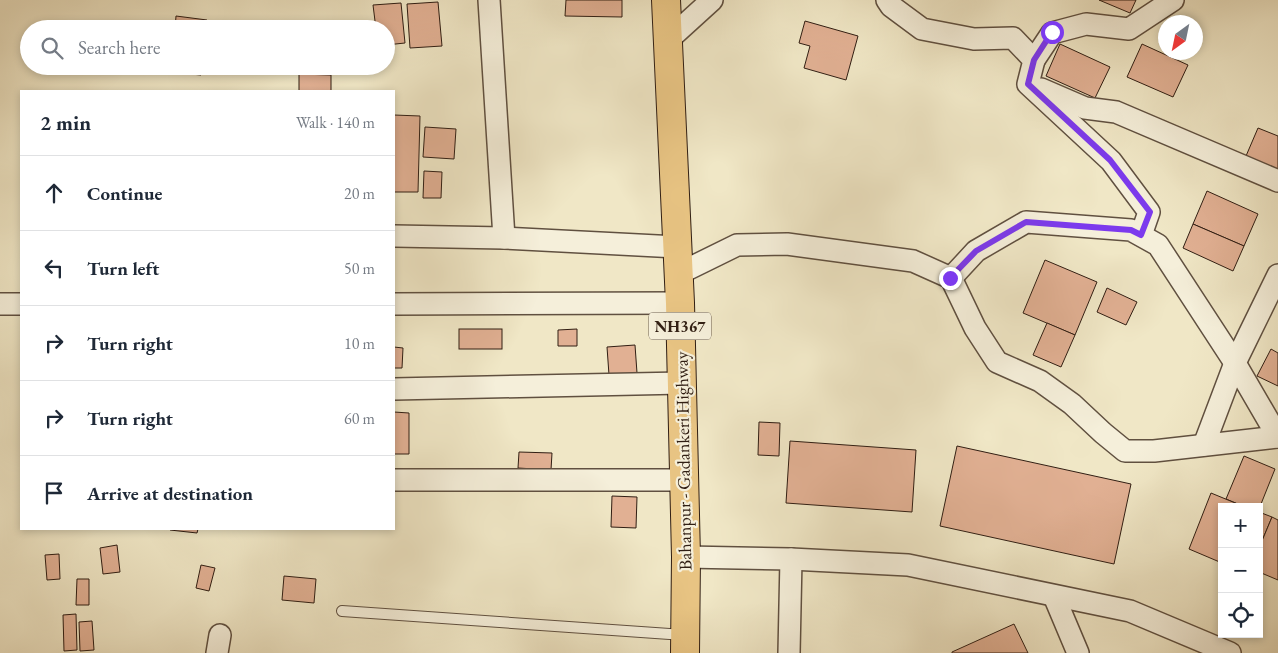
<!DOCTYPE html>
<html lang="en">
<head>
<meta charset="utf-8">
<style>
  body { margin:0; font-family:"EB Garamond",serif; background:#f2f2f3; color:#1f2937 }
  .controls { position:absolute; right:15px; bottom:15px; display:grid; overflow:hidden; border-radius:0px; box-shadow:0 2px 8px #0003 }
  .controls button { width:45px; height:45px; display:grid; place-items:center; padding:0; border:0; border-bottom:1px solid #e0e1e3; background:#fff; color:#1f2937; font:25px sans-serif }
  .compass { position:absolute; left:1158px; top:15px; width:45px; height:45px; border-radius:50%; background:#fff; box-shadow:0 2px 8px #0003; rotate:213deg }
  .stop { position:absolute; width:15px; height:15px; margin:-11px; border:4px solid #7c3aed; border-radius:50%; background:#fff }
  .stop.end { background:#7c3aed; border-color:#fff; box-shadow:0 1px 5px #0008 }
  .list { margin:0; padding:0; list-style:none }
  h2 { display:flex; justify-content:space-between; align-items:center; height:65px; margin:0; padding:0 20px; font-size:21px }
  h2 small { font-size:16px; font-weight:400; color:#747a83 }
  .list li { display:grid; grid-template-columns:32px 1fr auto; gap:15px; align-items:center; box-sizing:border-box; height:75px; padding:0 20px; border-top:1px solid #e0e1e3 }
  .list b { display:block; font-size:19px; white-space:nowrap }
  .list em { font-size:16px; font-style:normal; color:#747a83 }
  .icon { flex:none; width:28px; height:28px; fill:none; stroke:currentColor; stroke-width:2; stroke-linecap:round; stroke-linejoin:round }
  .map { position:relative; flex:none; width:1278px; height:653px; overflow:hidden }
  .search { position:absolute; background:#fff; box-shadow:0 2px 8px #0003; left:20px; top:20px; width:375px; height:55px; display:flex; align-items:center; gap:12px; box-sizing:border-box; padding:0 18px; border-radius:28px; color:#747a83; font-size:19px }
  .panel { position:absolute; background:#fff; box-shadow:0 2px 8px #0003; left:20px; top:90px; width:375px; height:440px; border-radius:0px }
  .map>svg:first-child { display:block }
</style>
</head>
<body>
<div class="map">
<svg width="1278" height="653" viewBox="0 0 1278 653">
  <rect width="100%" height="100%" fill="#f0e7c6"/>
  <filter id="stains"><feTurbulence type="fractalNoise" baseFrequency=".004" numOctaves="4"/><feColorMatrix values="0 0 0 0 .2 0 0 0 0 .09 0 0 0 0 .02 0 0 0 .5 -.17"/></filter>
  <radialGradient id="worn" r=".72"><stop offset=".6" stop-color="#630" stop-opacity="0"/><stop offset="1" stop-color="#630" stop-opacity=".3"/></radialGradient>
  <g fill="#e1b093" stroke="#301e13">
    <path d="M566,0H622V17L565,16Z"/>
    <path d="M1099,0H1136L1130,13Z"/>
    <path d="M438,2L442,46L410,48L407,4Z"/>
    <path d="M401,3L405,43L386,45V29H376L373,5Z"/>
    <path d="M176,16L207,20L206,29H175Z"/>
    <path d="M805,21L858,36L846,80L804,68L810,46L799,43Z"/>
    <path d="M1060,44L1110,67L1095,98L1046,76Z"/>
    <path d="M1142,44L1188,65L1173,97L1127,77Z"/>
    <path d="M171,66H202L201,75L170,72Z"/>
    <path d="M299,74L331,75V91H299Z"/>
    <path d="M394,115L420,116L418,192H394Z"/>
    <path d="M425,127L456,129L454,159L423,157Z"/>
    <path d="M1258,128L1278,136V169L1246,156Z"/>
    <path d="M424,171L442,172L441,198H423Z"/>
    <path d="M1207,191L1258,214L1244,246L1193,224Z"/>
    <path d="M1193,224L1244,246L1233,271L1183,248Z"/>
    <path d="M1045,260L1097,282L1075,335L1023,313Z"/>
    <path d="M1107,288L1137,302L1126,325L1097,312Z"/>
    <path d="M1047,323L1075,335L1061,367L1033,355Z"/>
    <rect x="459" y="329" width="43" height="20"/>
    <path d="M577,329V346H558V330Z"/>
    <path d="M635,345L637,373L609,375L607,347Z"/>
    <path d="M394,347L403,348L402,368H394Z"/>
    <path d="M1271,349L1278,353V386L1257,376Z"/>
    <path d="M394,412L409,413V454H394Z"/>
    <path d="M759,422L780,423L779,456L758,455Z"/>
    <path d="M790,441L916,450L912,512L786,503Z"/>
    <path d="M957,446L1131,484L1114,564L940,526Z"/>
    <path d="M519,452L552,453L551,470L518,468Z"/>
    <path d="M1244,456L1275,469L1259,509V507H1245L1226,499Z"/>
    <path d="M1211,493L1245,507H1222V563L1189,549Z"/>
    <path d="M612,496L637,497L636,528L611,527Z"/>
    <path d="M1259,512L1272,517L1259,548Z"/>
    <path d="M1272,517L1278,520V580L1259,572V548Z"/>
    <path d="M170,529H198L197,533L170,530Z"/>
    <path d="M117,545L120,572L103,574L100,548Z"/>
    <path d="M59,554L60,579L47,580L45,555Z"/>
    <path d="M201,565L215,568L209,591L196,588Z"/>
    <path d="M284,576L316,579L314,603L282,600Z"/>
    <path d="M77,579H89V605H76Z"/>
    <path d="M76,614L77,650L64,651L63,615Z"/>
    <path d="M92,621L94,650L80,651L79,622Z"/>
    <path d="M1014,624L1028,653H952V652Z"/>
  </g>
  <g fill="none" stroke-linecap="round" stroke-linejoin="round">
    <defs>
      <path id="service" d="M342,611L684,635"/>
      <g id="minor">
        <path d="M489,0L504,238"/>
        <path d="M887,0L891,6L922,29L974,39L1013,38L1034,60L1028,84L1111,161L1149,212L1141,235"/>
        <path d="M668,40L712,0"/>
        <path d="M1034,60L1052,33L1086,24L1129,29L1173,0"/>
        <path d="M1041,89L1085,108L1116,112L1278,181"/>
        <path d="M394,236L504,238L677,247"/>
        <path d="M678,274L737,245L787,244L913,261L951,278L975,328L997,362L1040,381L1072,404L1103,433L1125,451H1154L1278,437"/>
        <path d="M951,278L976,251L1026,222L1131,230L1158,245L1235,363L1278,437"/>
        <path d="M0,304H21"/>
        <path d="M394,304L680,303"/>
        <path d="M394,389L682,383"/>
        <path d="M1204,445L1235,363L1278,275"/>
        <path d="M394,480H684"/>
        <path d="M686,557L791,559L908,565L1130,611L1230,653"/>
        <path d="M1054,596L1078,653"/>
        <path d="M217,653L220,635"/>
        <path d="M789,653L791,559"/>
      </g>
      <path id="trunk" d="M666,0L680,303L686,557L685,653"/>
    </defs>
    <use href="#service" stroke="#605040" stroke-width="12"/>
    <use href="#minor" stroke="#605040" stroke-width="24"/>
    <use href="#trunk" stroke="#301e13" stroke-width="30"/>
    <use href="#service" stroke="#f5efda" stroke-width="10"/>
    <use href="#minor" stroke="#f5efda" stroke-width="21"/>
    <use href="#trunk" stroke="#e8c483" stroke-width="28"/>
  </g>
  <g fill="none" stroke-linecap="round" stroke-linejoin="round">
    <path stroke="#7c3aed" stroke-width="6" d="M950,278L976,251L1026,222L1131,230L1141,235L1150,212L1110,160L1028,84L1034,60L1052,32"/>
  </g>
  <g text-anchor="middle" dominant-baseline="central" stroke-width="4.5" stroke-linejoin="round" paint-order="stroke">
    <rect fill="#f5efda" stroke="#6b5d4f" stroke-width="1" x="649" y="312.5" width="62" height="27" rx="4"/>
    <g font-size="16" font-weight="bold" fill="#301e13">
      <text x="680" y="326">NH367</text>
    </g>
    <g font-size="18" fill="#301e13" stroke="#f5efda">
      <text transform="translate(683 461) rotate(-91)">Bahanpur - Gadankeri Highway</text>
    </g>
  </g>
  <rect width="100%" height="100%" filter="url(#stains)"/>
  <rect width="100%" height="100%" fill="url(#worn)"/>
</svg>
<div class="controls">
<button>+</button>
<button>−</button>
<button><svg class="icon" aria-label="locate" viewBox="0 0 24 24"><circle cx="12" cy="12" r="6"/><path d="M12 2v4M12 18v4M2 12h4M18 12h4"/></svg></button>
</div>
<svg class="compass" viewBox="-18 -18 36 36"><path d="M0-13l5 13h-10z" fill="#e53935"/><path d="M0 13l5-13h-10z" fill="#747a83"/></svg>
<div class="stop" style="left:1052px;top:32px"></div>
<div class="stop end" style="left:950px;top:278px"></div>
<div class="search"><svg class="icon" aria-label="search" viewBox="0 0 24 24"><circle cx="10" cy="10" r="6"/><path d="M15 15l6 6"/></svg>Search here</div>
<section class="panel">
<h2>2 min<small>Walk · 140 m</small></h2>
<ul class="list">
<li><svg class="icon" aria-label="ahead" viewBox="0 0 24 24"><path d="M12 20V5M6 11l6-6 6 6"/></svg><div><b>Continue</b></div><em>20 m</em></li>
<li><svg class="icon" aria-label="left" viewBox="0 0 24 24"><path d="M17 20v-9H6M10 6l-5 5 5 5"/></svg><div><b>Turn left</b></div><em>50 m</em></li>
<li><svg class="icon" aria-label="right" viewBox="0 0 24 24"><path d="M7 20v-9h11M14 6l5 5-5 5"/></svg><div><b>Turn right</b></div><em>10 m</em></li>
<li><svg class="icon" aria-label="right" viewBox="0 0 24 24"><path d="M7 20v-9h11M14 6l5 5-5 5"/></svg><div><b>Turn right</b></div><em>60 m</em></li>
<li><svg class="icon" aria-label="arrive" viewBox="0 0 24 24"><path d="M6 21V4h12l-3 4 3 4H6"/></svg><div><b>Arrive at destination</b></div></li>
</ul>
</section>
</div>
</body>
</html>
